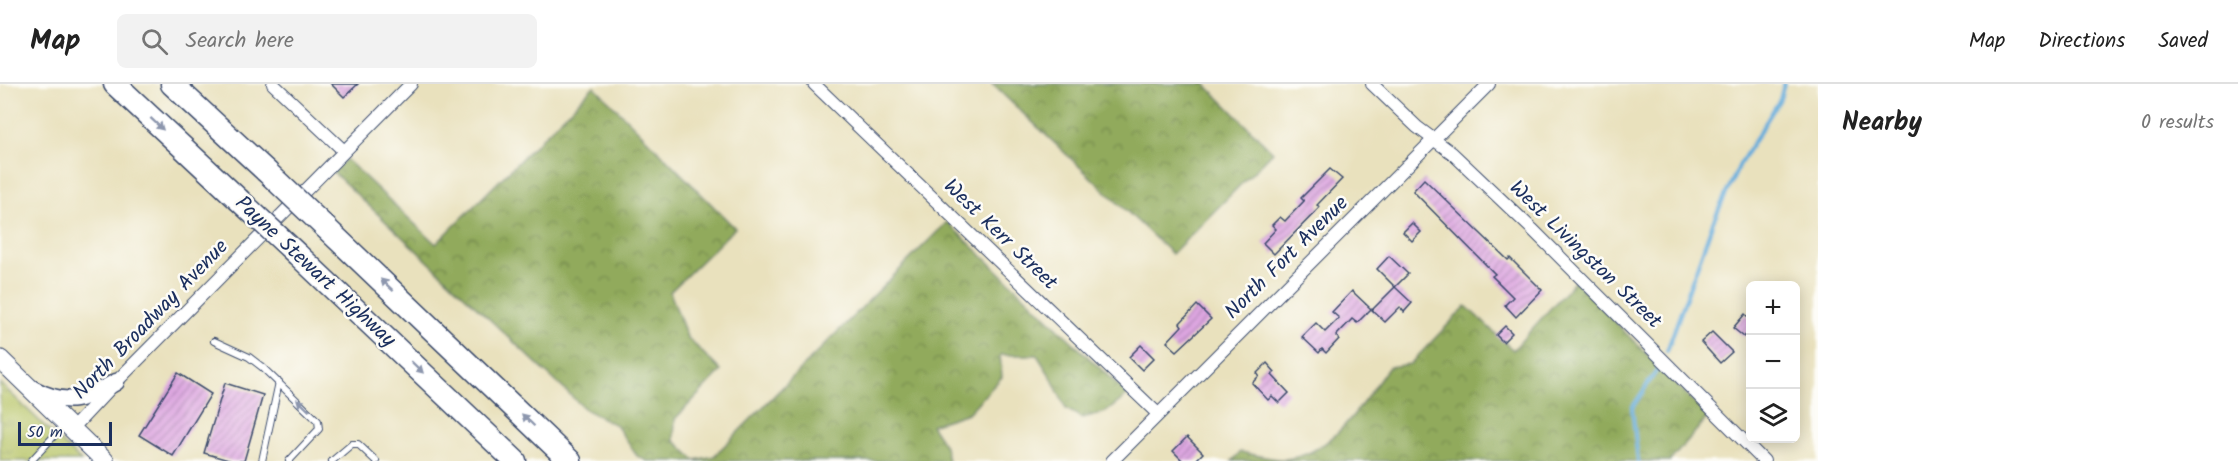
<!DOCTYPE html>
<html lang="en">
<head>
<meta charset="utf-8">
<style>
  body { margin:0; font-family:Kalam,sans-serif; background:#f2f2f2; color:#222 }
  .controls { position:absolute; right:18px; bottom:18px; display:grid; overflow:hidden; border-radius:9px; box-shadow:0 3px 15px #0003 }
  .controls button { width:54px; height:54px; display:grid; place-items:center; padding:0; border:0; border-bottom:2px solid #e0e0e0; background:#fff; color:#222; font:30px sans-serif }
  .scale { position:absolute; left:18px; bottom:15px; width:94px; box-sizing:border-box; padding-left:6px; border:3px solid #1b2f5e; border-top:0; font-size:16px; line-height:21px; white-space:nowrap; color:#1b2f5e; -webkit-text-stroke:4px #fdfcf7; paint-order:stroke }
  .list { margin:0; padding:0; list-style:none }
  h2 { display:flex; justify-content:space-between; align-items:center; height:78px; margin:0; padding:0 24px; font-size:26px }
  h2 small { font-size:20px; font-weight:400; color:#767676 }
  .icon { flex:none; width:33px; height:33px; fill:none; stroke:currentColor; stroke-width:2; stroke-linecap:round; stroke-linejoin:round }
  .map { position:relative; flex:none; width:1818px; height:377px; overflow:hidden }
  header { display:flex; align-items:center; gap:36px; box-sizing:border-box; height:84px; padding:0 30px; background:#fff; border-bottom:2px solid #e0e0e0 }
  header strong { font-size:28px }
  nav { display:flex; gap:33px; margin-inline-start:auto; font-size:21px }
  .search { width:420px; height:54px; background:#f2f2f2; display:flex; align-items:center; gap:15px; box-sizing:border-box; padding:0 21px; border-radius:9px; color:#767676; font-size:22px }
  main { display:flex }
  aside { flex:1; background:#fff }
  .map>svg:first-child { display:block }
</style>
</head>
<body>
<header>
<strong>Map</strong>
<div class="search"><svg class="icon" aria-label="search" viewBox="0 0 24 24"><circle cx="10" cy="10" r="6"/><path d="M15 15l6 6"/></svg>Search here</div>
<nav><a>Map</a><a>Directions</a><a>Saved</a></nav>
</header>
<main>
<div class="map">
<svg width="1818" height="377" viewBox="0 0 1818 377">
  <defs>
    <pattern id="grass-tufts" width="24" height="20" patternUnits="userSpaceOnUse" patternTransform="scale(1.5)"><rect width="24" height="20" fill="#b7c568"/><path d="M3 7l-1-3M5 7V3M7 7l1-3M15 17l-1-3M17 17v-4M19 17l1-3" fill="none" stroke="#94a059"/></pattern>
    <pattern id="forest-crowns" width="20" height="18" patternUnits="userSpaceOnUse" patternTransform="scale(1.5)"><rect width="20" height="18" fill="#91aa5c"/><path d="M2 6a3 3 0 1 1 6 0M12 15a3 3 0 1 1 6 0" fill="none" stroke="#768b4f"/></pattern>
    <pattern id="building-hatch" width="6" height="6" patternUnits="userSpaceOnUse" patternTransform="scale(1.5)"><rect width="6" height="6" fill="#dda6e0"/><path d="M-1 1l2-2M0 6l6-6M5 7l2-2" fill="none" stroke="#b288b9"/></pattern>
  </defs>
  <rect width="100%" height="100%" fill="#fdfcf7"/>
  <filter id="ink" filterUnits="userSpaceOnUse"><feTurbulence type="fractalNoise" baseFrequency=".0167" numOctaves="2"/><feDisplacementMap in="SourceGraphic" scale="12" xChannelSelector="R" yChannelSelector="G"/><feConvolveMatrix kernelMatrix="1 2 1 2 8 2 1 2 1" color-interpolation-filters="sRGB"/></filter>
  <filter id="wash" filterUnits="userSpaceOnUse"><feTurbulence type="fractalNoise" baseFrequency=".008" numOctaves="4" result="noise"/><feDisplacementMap in="SourceGraphic" scale="24" xChannelSelector="R" yChannelSelector="G"/><feGaussianBlur stdDeviation="1.35" result="paint"/><feColorMatrix in="noise" values="0 0 0 0 0 0 0 0 0 0 0 0 0 0 0 0 0 1.4 0 .05"/><feComposite in="paint" operator="in"/></filter>
  <g filter="url(#wash)">
    <rect width="100%" height="100%" fill="#e9e1bd"/>
    <path fill="url(#grass-tufts)" stroke="#697a63" stroke-width="1.5" d="M0,299L81,377H0Z"/>
    <g fill="url(#forest-crowns)" stroke="#566c5d" stroke-width="1.5">
      <path d="M992,0H1205L1273,68L1172,170Z"/>
      <path d="M594,2L735,144L670,208L687,253L721,287L675,335L674,356L695,376L714,372L947,138L1128,311L1106,328L1082,334L1066,325L1051,293L1037,271H1000L1002,293L968,329L931,341L945,362L948,377H647L637,372L616,341L586,326L333,88L346,75L436,160Z"/>
      <path d="M1575,197L1708,333L1670,377H1232L1240,368C1254,370 1271,376 1285,375C1334,371 1363,317 1389,283L1410,280L1466,222L1513,266Z"/>
    </g>
    <g fill="none" stroke-linecap="round" stroke-linejoin="round">
      <g stroke="#64acdb" stroke-width="4">
        <path d="M1667,267L1713,138L1740,80L1780,15L1784,0"/>
        <path d="M1638,377L1632,324L1661,280"/>
      </g>
    </g>
    <g id="blocks">
      <g fill="url(#building-hatch)">
        <path d="M331,0H358L344,13Z"/>
        <path d="M1330,85L1342,95L1317,121L1320,123L1274,170L1263,159L1276,145L1272,141L1280,133L1285,137L1304,117L1301,114Z"/>
        <path d="M1424,95L1508,176L1510,174L1542,206L1516,233L1505,221L1513,213L1492,192L1495,190L1413,107Z"/>
        <path d="M1412,139L1421,148L1412,157L1403,148Z"/>
        <path d="M1389,172L1408,190L1395,203L1412,219L1404,228L1400,223L1385,238L1372,226L1395,203L1377,185Z"/>
        <path d="M1352,207L1371,225L1357,239L1352,235L1336,252L1339,255L1326,269L1322,265L1319,269L1302,253L1316,239L1325,248L1339,234L1332,228Z"/>
        <path d="M1197,221L1211,235L1177,267L1167,258L1182,242L1180,239Z"/>
        <path d="M1745,230L1750,235V246L1744,253L1733,244Z"/>
        <path d="M1505,242L1512,249L1503,258L1496,251Z"/>
        <path d="M1712,248L1732,268L1720,279L1701,258Z"/>
        <path d="M1141,261L1154,274L1142,286L1129,273Z"/>
        <path d="M1267,279L1275,288L1272,291L1289,309L1279,319L1272,312L1268,316L1252,299L1259,292L1257,289Z"/>
        <path d="M178,289L211,310L173,372L139,351Z"/>
        <path d="M225,299L263,311L244,377H232L204,369Z"/>
        <path d="M1187,353L1203,369L1195,377H1183L1173,367Z"/>
      </g>
    </g>
  </g>
  <g filter="url(#ink)">
    <use href="#blocks" fill-opacity="0" stroke="#3a4a6c" stroke-width="1.5"/>
    <g fill="none" stroke-linecap="round" stroke-linejoin="round">
      <defs>
        <g id="service">
          <path d="M214,257L249,273L262,283L318,337L319,345L289,377"/>
          <path d="M31,377L65,340"/>
          <path d="M262,377L279,298"/>
          <path d="M332,377L352,360H358L376,377"/>
        </g>
        <g id="minor">
          <path d="M273,0L344,67"/>
          <path d="M814,0L1158,330"/>
          <path d="M1372,0L1417,43L1452,69L1532,145L1764,377"/>
          <path d="M72,345L116,298L411,0"/>
          <path d="M1112,377L1489,0"/>
        </g>
        <path id="tertiary" d="M33,305C67,323 84,316 116,298"/>
        <path id="secondary" d="M0,275L105,377"/>
        <g id="motorway">
          <path d="M115,0L238,115"/>
          <path d="M172,0L266,87"/>
          <path d="M325,143L570,377"/>
          <path d="M298,171L515,377"/>
        </g>
      </defs>
      <use href="#service" stroke="#3a4a6c" stroke-width="8"/>
      <use href="#minor" stroke="#3a4a6c" stroke-width="14"/>
      <use href="#tertiary" stroke="#3a4a6c" stroke-width="19"/>
      <use href="#secondary" stroke="#3a4a6c" stroke-width="20"/>
      <use href="#motorway" stroke="#3a4a6c" stroke-width="25"/>
      <use href="#service" stroke="#fff" stroke-width="6"/>
      <use href="#minor" stroke="#fff" stroke-width="12"/>
      <use href="#tertiary" stroke="#fff" stroke-width="16"/>
      <use href="#secondary" stroke="#fff" stroke-width="18"/>
      <use href="#motorway" stroke="#fff" stroke-width="22"/>
      <defs>
        <g id="motorway-bridge">
          <path d="M266,87L325,143"/>
          <path d="M238,115L298,171"/>
        </g>
      </defs>
      <use href="#motorway-bridge" stroke="#3a4a6c" stroke-width="25" stroke-linecap="butt"/>
      <use href="#motorway-bridge" stroke="#fff" stroke-width="22"/>
    </g>
    <defs><path id="oneway-solid" d="M-6-.8H1V-3.2L6.5 0L1 3.2V.8H-6Z" transform="scale(1.5)"/></defs>
    <g fill="#8d97ae">
      <use href="#oneway-solid" transform="translate(157 40) rotate(43)"/>
      <use href="#oneway-solid" transform="translate(387 201) rotate(-137)"/>
      <use href="#oneway-solid" transform="translate(417 283) rotate(44)"/>
      <use href="#oneway-solid" transform="translate(303 321) rotate(-136)"/>
      <use href="#oneway-solid" transform="translate(528 336) rotate(-136)"/>
    </g>
  </g>
  <g text-anchor="middle" dominant-baseline="central" stroke-width="5" stroke-linejoin="round" paint-order="stroke">
    <g font-size="21" fill="#1b2f5e" stroke="#fdfcf7">
      <text transform="translate(1000 151) rotate(44)">West Kerr Street</text>
      <text transform="translate(1585 171) rotate(44)">West Livingston Street</text>
      <text transform="translate(1287 174) rotate(-45)">North Fort Avenue</text>
      <text transform="translate(315 188) rotate(43)">Payne Stewart Highway</text>
      <text transform="translate(151 236) rotate(-46)">North Broadway Avenue</text>
    </g>
  </g>
</svg>
<div class="controls">
<button>+</button>
<button>−</button>
<button><svg class="icon" aria-label="layers" viewBox="0 0 24 24"><path d="M12 4l9 5-9 5-9-5zM3 14l9 5 9-5"/></svg></button>
</div>
<div class="scale">50 m</div>
</div>
<aside>
<h2>Nearby<small>0 results</small></h2>
<ul class="list">
</ul>
</aside>
</main>
</body>
</html>
